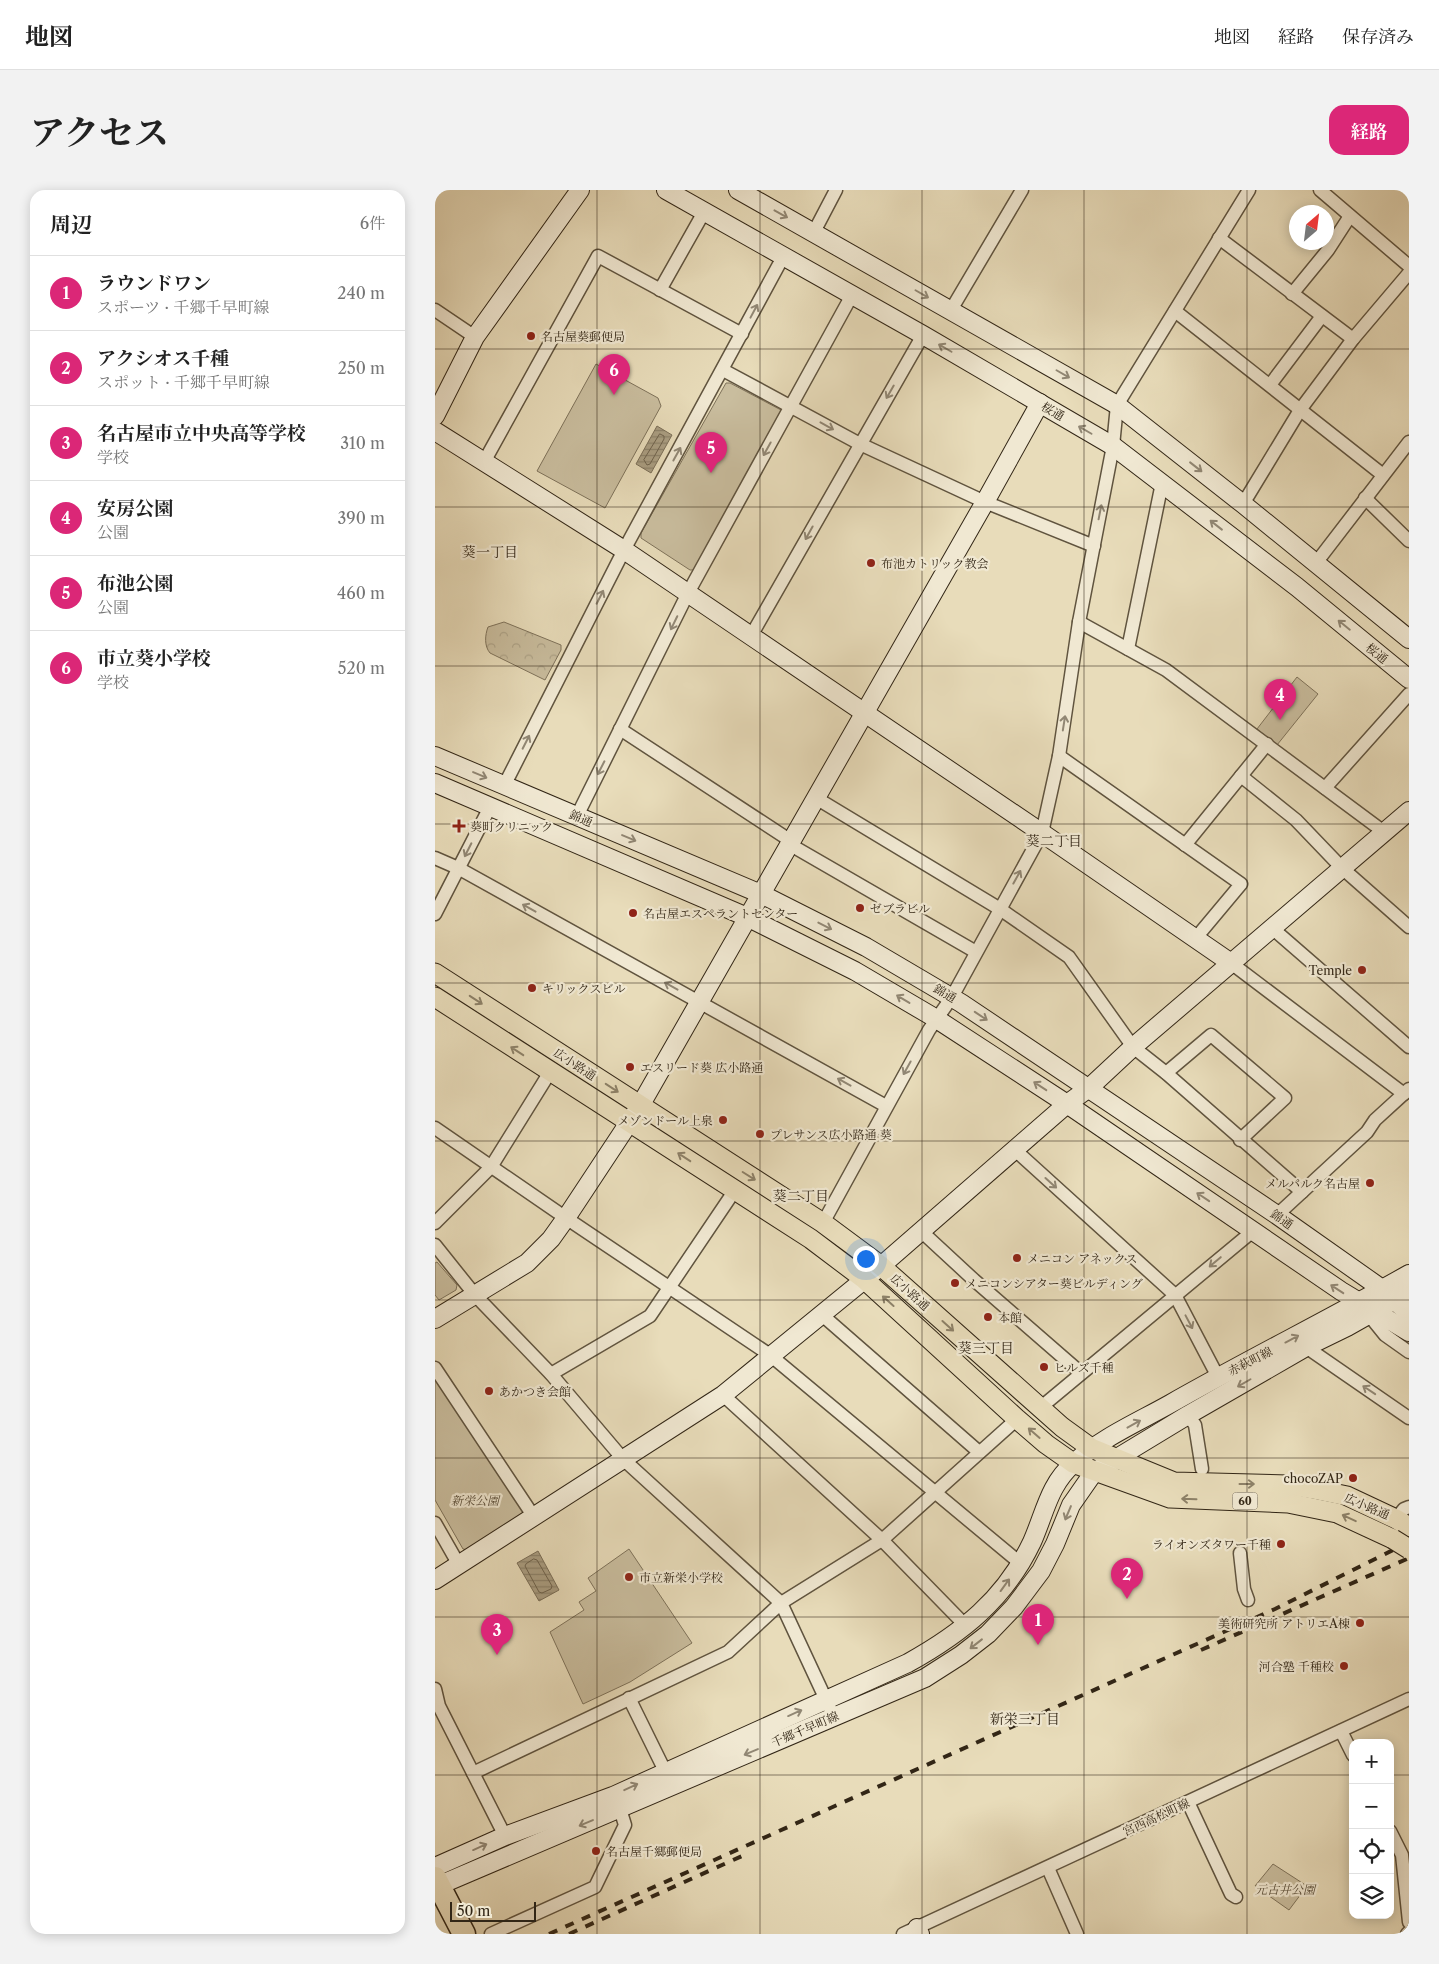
<!DOCTYPE html>
<html lang="ja">
<head>
<meta charset="utf-8">
<style>
  body { margin:0; font-family:"Libre Caslon Text","Noto Serif JP",serif; background:#f2f2f2; color:#222 }
  .controls { position:absolute; right:15px; bottom:15px; display:grid; overflow:hidden; border-radius:10px; box-shadow:0 2px 12px #0003 }
  .controls button { width:45px; height:45px; display:grid; place-items:center; padding:0; border:0; border-bottom:1px solid #e0e0e0; background:#fff; color:#222; font:25px sans-serif }
  .compass { position:absolute; left:854px; top:15px; width:45px; height:45px; border-radius:50%; background:#fff; box-shadow:0 2px 12px #0003; rotate:28deg }
  .scale { position:absolute; left:15px; bottom:12px; width:86px; box-sizing:border-box; padding-left:5px; border:2px solid #322616; border-top:0; font-size:14px; line-height:18px; white-space:nowrap; color:#322616; -webkit-text-stroke:4px #f0e8d2; paint-order:stroke }
  .you { position:absolute; left:430px; top:1068px; width:18px; height:18px; margin:-12px; border:4px solid #fff; border-radius:50%; background:#1a73e8; box-shadow:0 0 0 8px #1a73e833 }
  .badge { display:grid; place-items:center; width:32px; height:32px; border-radius:50%; background:#db2777; color:#fff; font-size:16px; font-weight:700 }
  .pin { position:absolute; translate:-50% -41px; filter:drop-shadow(0 1px 2px #0008) }
  .pin::after { content:''; position:absolute; top:26px; width:18px; height:15px; background:inherit; clip-path:polygon(0 0,100% 0,50% 100%) }
  .list { margin:0; padding:0; list-style:none }
  h2 { display:flex; justify-content:space-between; align-items:center; height:65px; margin:0; padding:0 20px; font-size:21px }
  h2 small { font-size:16px; font-weight:400; color:#767676 }
  .list li { display:grid; grid-template-columns:32px 1fr auto; gap:15px; align-items:center; box-sizing:border-box; height:75px; padding:0 20px; border-top:1px solid #e0e0e0 }
  .list b { display:block; font-size:19px; white-space:nowrap }
  .list p { margin:0; font-size:16px; white-space:nowrap; color:#767676 }
  .list em { font-size:16px; font-style:normal; color:#767676 }
  .icon { flex:none; width:28px; height:28px; fill:none; stroke:currentColor; stroke-width:2; stroke-linecap:round; stroke-linejoin:round }
  .map { position:relative; flex:none; width:974px; height:1744px; overflow:hidden; border-radius:15px }
  header { display:flex; align-items:center; gap:30px; box-sizing:border-box; height:70px; padding:0 25px; background:#fff; border-bottom:1px solid #e0e0e0 }
  header strong { font-size:24px }
  nav { display:flex; gap:28px; margin-inline-start:auto; font-size:18px }
  .intro { display:flex; align-items:center; justify-content:space-between; box-sizing:border-box; height:120px; padding:0 30px }
  h1 { margin:0; font-size:35px }
  .button { padding:12px 22px; border-radius:15px; background:#db2777; color:#fff; font-size:18px; font-weight:700 }
  main { display:flex; gap:30px; padding:0 30px }
  aside { flex:1; background:#fff; border-radius:15px; box-shadow:0 2px 12px #0003 }
  .map>svg:first-child { display:block }
</style>
</head>
<body>
<header>
<strong>地図</strong>
<nav><a>地図</a><a>経路</a><a>保存済み</a></nav>
</header>
<div class="intro"><h1>アクセス</h1><a class="button">経路</a></div>
<main>
<aside>
<h2>周辺<small>6件</small></h2>
<ul class="list">
<li><span class="badge">1</span><div><b>ラウンドワン</b><p>スポーツ · 千郷千早町線</p></div><em>240 m</em></li>
<li><span class="badge">2</span><div><b>アクシオス千種</b><p>スポット · 千郷千早町線</p></div><em>250 m</em></li>
<li><span class="badge">3</span><div><b>名古屋市立中央高等学校</b><p>学校</p></div><em>310 m</em></li>
<li><span class="badge">4</span><div><b>安房公園</b><p>公園</p></div><em>390 m</em></li>
<li><span class="badge">5</span><div><b>布池公園</b><p>公園</p></div><em>460 m</em></li>
<li><span class="badge">6</span><div><b>市立葵小学校</b><p>学校</p></div><em>520 m</em></li>
</ul>
</aside>
<div class="map">
<svg width="974" height="1744" viewBox="0 0 974 1744">
  <defs>
    <pattern id="forest-crowns" width="20" height="18" patternUnits="userSpaceOnUse" patternTransform="scale(1.25)"><rect width="20" height="18" fill="#c9bd9e"/><path d="M2 6a3 3 0 1 1 6 0M12 15a3 3 0 1 1 6 0" fill="none" stroke="#ada287"/></pattern>
    <pattern id="water-rules" width="6" height="5" patternUnits="userSpaceOnUse" patternTransform="scale(1.25)"><rect width="6" height="5" fill="#aa9e82"/><path d="M0 2.5h6" fill="none" stroke="#8b8169"/></pattern>
  </defs>
  <rect width="100%" height="100%" fill="#e8dcba"/>
  <filter id="stains"><feTurbulence type="fractalNoise" baseFrequency=".004" numOctaves="4"/><feColorMatrix values="0 0 0 0 .2 0 0 0 0 .09 0 0 0 0 .02 0 0 0 .5 -.17"/></filter>
  <radialGradient id="worn" r=".72"><stop offset=".6" stop-color="#630" stop-opacity="0"/><stop offset="1" stop-color="#630" stop-opacity=".3"/></radialGradient>
  <g fill="#c9bd9e" stroke="#7e725a">
    <path d="M161,174L223,208L226,216L170,318L102,281Z"/>
    <path d="M291,193H295L346,220V222L259,380H255L206,348V343Z"/>
    <path d="M862,487L883,504L842,555L822,539Z"/>
    <path d="M2,1072L22,1095L21,1100L4,1110L0,1105V1073Z"/>
    <path d="M0,1187L90,1320L88,1324L33,1360L28,1359L0,1310Z"/>
    <path d="M194,1359L257,1453L195,1492L148,1514L115,1442L149,1420L144,1412L161,1401L153,1388Z"/>
    <path d="M838,1674L872,1696L854,1720L820,1696Z"/>
  </g>
  <path fill="url(#forest-crowns)" stroke="#7e725a" d="M69,432L126,455V460L110,490L55,463C49,456 50,445 53,437Z"/>
  <g fill="url(#water-rules)" stroke="#7a6e57">
    <path d="M222,236L237,245L216,283L201,274Z"/>
    <path d="M103,1361L124,1400L104,1411L82,1373Z"/>
  </g>
  <g fill="none" stroke-linecap="round" stroke-linejoin="round">
    <g stroke="#6e624c" stroke-width="1">
      <path d="M225,244L229,246V249L215,274L212,275L209,270Z"/>
      <path d="M99,1369L102,1370L117,1396L116,1399L107,1403L104,1402L90,1376L91,1374Z"/>
    </g>
    <defs>
      <g id="street">
        <path d="M885,0L974,76"/>
        <path d="M379,42L401,0"/>
        <path d="M784,48L918,149"/>
        <path d="M225,100L269,22"/>
        <path d="M857,104L893,60L915,26"/>
        <path d="M0,120L40,147"/>
        <path d="M516,120L587,0"/>
        <path d="M740,121L948,285"/>
        <path d="M288,180L425,254L550,312L659,356"/>
        <path d="M835,195L887,126"/>
        <path d="M49,272L163,66L307,144"/>
        <path d="M930,308L974,351"/>
        <path d="M808,314L865,220L918,149L974,83"/>
        <path d="M881,373L974,252"/>
        <path d="M644,432L731,480L949,642"/>
        <path d="M316,446L488,145"/>
        <path d="M693,459L727,293"/>
        <path d="M185,539L356,651"/>
        <path d="M624,566L806,694L760,749"/>
        <path d="M806,586L861,630L907,678L974,737"/>
        <path d="M69,596L189,360L348,67"/>
        <path d="M890,598L974,504"/>
        <path d="M381,608L565,719L634,767L698,857L731,883L867,1002"/>
        <path d="M142,626L253,403L417,105"/>
        <path d="M354,654L541,762"/>
        <path d="M750,655L832,554"/>
        <path d="M0,668L23,678L451,916"/>
        <path d="M0,724L55,617"/>
        <path d="M837,738L974,857"/>
        <path d="M796,773L969,904"/>
        <path d="M731,883L776,845L850,908L805,950"/>
        <path d="M0,938L131,1028L335,1165L585,1373"/>
        <path d="M580,960L740,1105L783,1187"/>
        <path d="M842,1025L932,942L940,930L974,899"/>
        <path d="M0,1033L56,977L115,882"/>
        <path d="M388,1033L494,840L517,807L607,643L624,566L644,432L678,256L682,215L814,0"/>
        <path d="M486,1041L539,1090L646,1183"/>
        <path d="M0,1055L40,1105L116,1184L188,1269L346,1413L399,1527"/>
        <path d="M929,1119L950,1145L974,1162"/>
        <path d="M386,1124L544,1262"/>
        <path d="M871,1157L974,1228"/>
        <path d="M0,1178L99,1327"/>
        <path d="M116,1184L215,1126L300,1000"/>
        <path d="M288,1205L447,1350L531,1436"/>
        <path d="M605,1218L818,1041"/>
        <path d="M753,1225L760,1235L767,1279"/>
        <path d="M961,1329L969,1319L974,1317"/>
        <path d="M0,1333L24,1375"/>
        <path d="M805,1363L809,1399L813,1410"/>
        <path d="M0,1499L4,1516L70,1646"/>
        <path d="M194,1508L230,1581"/>
        <path d="M906,1541L918,1565"/>
        <path d="M38,1583L293,1462L346,1413L447,1350L582,1229"/>
        <path d="M753,1612L796,1704L801,1707"/>
        <path d="M955,1641L967,1665L974,1732"/>
        <path d="M613,1678L642,1744"/>
        <path d="M56,1744L160,1697L190,1635L185,1619"/>
        <path d="M468,1744L974,1509"/>
        <path d="M972,1744L974,1742"/>
      </g>
      <g id="secondary">
        <path d="M231,0L488,145L678,256L862,397L974,489"/>
        <path d="M303,0L682,215L808,314L974,449"/>
        <path d="M0,226L40,147L145,0"/>
        <path d="M0,241L189,360L607,643L796,773"/>
        <path d="M0,566L326,704L431,757L526,813L842,1025L947,1099L974,1124"/>
        <path d="M0,593L312,727L420,781L500,828L632,914L906,1101L974,1142"/>
        <path d="M0,1129L92,1073L116,1049L131,1028L205,916L550,312L605,213"/>
        <path d="M0,1390L288,1205L446,1076L632,914L654,898L698,857L974,621"/>
        <path d="M0,1677L70,1646L178,1606L473,1473C527,1443 570,1409 597,1352C610,1323 614,1294 639,1273C666,1248 703,1232 735,1214C814,1169 895,1129 974,1084"/>
        <path d="M0,1697L490,1488L526,1465L553,1444L579,1417L606,1381L620,1354L636,1315L659,1282L753,1225L871,1157L912,1137L974,1102"/>
        <path d="M482,1738L485,1744"/>
      </g>
      <g id="primary">
        <path d="M0,783L388,1033L446,1076L627,1237L656,1258L739,1292L853,1295L883,1300L912,1306L961,1329L974,1337"/>
        <path d="M0,807L376,1049L429,1089L582,1229L611,1254L638,1273L735,1308L853,1313L902,1323L958,1349"/>
      </g>
      <path id="highway" d="M0,1688L29,1744"/>
    </defs>
    <use href="#street" stroke="#60543f" stroke-width="15"/>
    <use href="#secondary" stroke="#322616" stroke-width="20"/>
    <use href="#primary" stroke="#322616" stroke-width="21"/>
    <use href="#highway" stroke="#322616" stroke-width="25"/>
    <use href="#street" stroke="#f0e8d2" stroke-width="12"/>
    <use href="#secondary" stroke="#f0e8d2" stroke-width="18"/>
    <use href="#primary" stroke="#e8dcba" stroke-width="19"/>
    <use href="#highway" stroke="#e8dcba" stroke-width="22"/>
    <g stroke="#322616" stroke-width="4" stroke-dasharray="9 9" stroke-linecap="butt">
      <path d="M766,1460L974,1368"/>
      <path d="M114,1744L840,1419L974,1352"/>
      <path d="M134,1744L307,1666"/>
    </g>
    <defs>
      <path id="primary-bridge" d="M958,1349L974,1359"/>
    </defs>
    <use href="#primary-bridge" stroke="#322616" stroke-width="21" stroke-linecap="butt"/>
    <use href="#primary-bridge" stroke="#e8dcba" stroke-width="19"/>
  </g>
  <defs><path id="oneway-shaft" d="M-6 0H5M1.5-3L5.5 0L1.5 3" fill="none" stroke-width="1.6" stroke-linecap="round" stroke-linejoin="round" transform="scale(1.25)"/></defs>
  <g stroke="#918774">
    <use href="#oneway-shaft" transform="translate(346 24) rotate(29)"/>
    <use href="#oneway-shaft" transform="translate(487 104) rotate(30)"/>
    <use href="#oneway-shaft" transform="translate(319 121) rotate(-62)"/>
    <use href="#oneway-shaft" transform="translate(510 158) rotate(-150)"/>
    <use href="#oneway-shaft" transform="translate(628 184) rotate(30)"/>
    <use href="#oneway-shaft" transform="translate(455 202) rotate(120)"/>
    <use href="#oneway-shaft" transform="translate(392 236) rotate(29)"/>
    <use href="#oneway-shaft" transform="translate(650 240) rotate(-150)"/>
    <use href="#oneway-shaft" transform="translate(332 259) rotate(119)"/>
    <use href="#oneway-shaft" transform="translate(242 264) rotate(-61)"/>
    <use href="#oneway-shaft" transform="translate(761 277) rotate(38)"/>
    <use href="#oneway-shaft" transform="translate(665 322) rotate(-79)"/>
    <use href="#oneway-shaft" transform="translate(781 335) rotate(-142)"/>
    <use href="#oneway-shaft" transform="translate(374 343) rotate(119)"/>
    <use href="#oneway-shaft" transform="translate(165 407) rotate(-63)"/>
    <use href="#oneway-shaft" transform="translate(239 433) rotate(116)"/>
    <use href="#oneway-shaft" transform="translate(909 435) rotate(-141)"/>
    <use href="#oneway-shaft" transform="translate(629 533) rotate(-81)"/>
    <use href="#oneway-shaft" transform="translate(91 552) rotate(-63)"/>
    <use href="#oneway-shaft" transform="translate(166 578) rotate(117)"/>
    <use href="#oneway-shaft" transform="translate(45 585) rotate(23)"/>
    <use href="#oneway-shaft" transform="translate(194 648) rotate(23)"/>
    <use href="#oneway-shaft" transform="translate(33 660) rotate(117)"/>
    <use href="#oneway-shaft" transform="translate(582 687) rotate(-61)"/>
    <use href="#oneway-shaft" transform="translate(94 718) rotate(-151)"/>
    <use href="#oneway-shaft" transform="translate(390 736) rotate(27)"/>
    <use href="#oneway-shaft" transform="translate(236 796) rotate(-151)"/>
    <use href="#oneway-shaft" transform="translate(468 809) rotate(-149)"/>
    <use href="#oneway-shaft" transform="translate(546 826) rotate(34)"/>
    <use href="#oneway-shaft" transform="translate(472 878) rotate(119)"/>
    <use href="#oneway-shaft" transform="translate(409 892) rotate(-151)"/>
    <use href="#oneway-shaft" transform="translate(605 896) rotate(-147)"/>
    <use href="#oneway-shaft" transform="translate(616 993) rotate(42)"/>
    <use href="#oneway-shaft" transform="translate(768 1007) rotate(-146)"/>
    <use href="#oneway-shaft" transform="translate(780 1072) rotate(140)"/>
    <use href="#oneway-shaft" transform="translate(902 1099) rotate(-147)"/>
    <use href="#oneway-shaft" transform="translate(754 1132) rotate(62)"/>
    <use href="#oneway-shaft" transform="translate(857 1149) rotate(-28)"/>
    <use href="#oneway-shaft" transform="translate(809 1193) rotate(150)"/>
    <use href="#oneway-shaft" transform="translate(934 1200) rotate(-146)"/>
    <use href="#oneway-shaft" transform="translate(699 1234) rotate(-29)"/>
    <use href="#oneway-shaft" transform="translate(633 1323) rotate(113)"/>
    <use href="#oneway-shaft" transform="translate(570 1395) rotate(-54)"/>
    <use href="#oneway-shaft" transform="translate(541 1454) rotate(142)"/>
    <use href="#oneway-shaft" transform="translate(360 1523) rotate(-24)"/>
    <use href="#oneway-shaft" transform="translate(316 1562) rotate(157)"/>
    <use href="#oneway-shaft" transform="translate(196 1597) rotate(-25)"/>
    <use href="#oneway-shaft" transform="translate(151 1633) rotate(157)"/>
    <use href="#oneway-shaft" transform="translate(45 1657) rotate(-24)"/>
  </g>
  <g stroke="#8d8168">
    <use href="#oneway-shaft" transform="translate(41 810) rotate(33)"/>
    <use href="#oneway-shaft" transform="translate(82 861) rotate(-147)"/>
    <use href="#oneway-shaft" transform="translate(177 898) rotate(33)"/>
    <use href="#oneway-shaft" transform="translate(249 967) rotate(-147)"/>
    <use href="#oneway-shaft" transform="translate(314 986) rotate(32)"/>
    <use href="#oneway-shaft" transform="translate(453 1111) rotate(-138)"/>
    <use href="#oneway-shaft" transform="translate(513 1136) rotate(42)"/>
    <use href="#oneway-shaft" transform="translate(599 1243) rotate(-139)"/>
    <use href="#oneway-shaft" transform="translate(812 1294)"/>
    <use href="#oneway-shaft" transform="translate(754 1309) rotate(-178)"/>
    <use href="#oneway-shaft" transform="translate(914 1328) rotate(-155)"/>
  </g>
  <path fill="none" stroke="#322616" stroke-width="1" stroke-opacity="0.55" d="M162,0V1744M325,0V1744M487,0V1744M649,0V1744M812,0V1744M0,159H974M0,317H974M0,476H974M0,634H974M0,793H974M0,951H974M0,1110H974M0,1268H974M0,1427H974M0,1585H918M955,1585H974"/>
  <g fill="#8f2418" stroke="#f0e8d2" stroke-width="2">
    <circle cx="96" cy="146" r="5"/>
    <circle cx="436" cy="373" r="5"/>
    <path d="M21.5 628.5h5v5h5v5h-5v5h-5v-5h-5v-5h5z"/>
    <circle cx="425" cy="718" r="5"/>
    <circle cx="198" cy="723" r="5"/>
    <circle cx="927" cy="780" r="5"/>
    <circle cx="97" cy="798" r="5"/>
    <circle cx="195" cy="877" r="5"/>
    <circle cx="288" cy="930" r="5"/>
    <circle cx="325" cy="944" r="5"/>
    <circle cx="935" cy="993" r="5"/>
    <circle cx="582" cy="1068" r="5"/>
    <circle cx="520" cy="1093" r="5"/>
    <circle cx="553" cy="1127" r="5"/>
    <circle cx="609" cy="1177" r="5"/>
    <circle cx="54" cy="1201" r="5"/>
    <circle cx="918" cy="1288" r="5"/>
    <circle cx="846" cy="1354" r="5"/>
    <circle cx="194" cy="1387" r="5"/>
    <circle cx="925" cy="1433" r="5"/>
    <circle cx="909" cy="1476" r="5"/>
    <circle cx="161" cy="1661" r="5"/>
  </g>
  <g text-anchor="middle" dominant-baseline="central" stroke-width="4.5" stroke-linejoin="round" paint-order="stroke">
    <rect fill="#f0e8d2" stroke="#6b604e" stroke-width="1" x="797.5" y="1302.5" width="25" height="17" rx="4"/>
    <g font-size="11" font-weight="bold" fill="#322616">
      <text x="810" y="1311">60</text>
    </g>
    <g font-size="12" fill="#322616" stroke="#f0e8d2" text-anchor="start">
      <text x="106" y="146">名古屋葵郵便局</text>
      <text x="446" y="373">布池カトリック教会</text>
      <text x="35" y="636">葵町クリニック</text>
      <text x="435" y="718">ゼブラビル</text>
      <text x="208" y="723">名古屋エスペラントセンター</text>
      <text x="917" y="780" text-anchor="end">Temple</text>
      <text x="107" y="798">キリックスビル</text>
      <text x="205" y="877">エスリード葵 広小路通</text>
      <text x="278" y="930" text-anchor="end">メゾンドール上泉</text>
      <text x="335" y="944">プレサンス広小路通 葵</text>
      <text x="925" y="993" text-anchor="end">メルパルク名古屋</text>
      <text x="592" y="1068">メニコン アネックス</text>
      <text x="530" y="1093">メニコンシアター葵ビルディング</text>
      <text x="563" y="1127">本館</text>
      <text x="619" y="1177">ヒルズ千種</text>
      <text x="64" y="1201">あかつき会館</text>
      <text x="908" y="1288" text-anchor="end">chocoZAP</text>
      <text x="836" y="1354" text-anchor="end">ライオンズタワー千種</text>
      <text x="204" y="1387">市立新栄小学校</text>
      <text x="915" y="1433" text-anchor="end">美術研究所 アトリエA棟</text>
      <text x="899" y="1476" text-anchor="end">河合塾 千種校</text>
      <text x="171" y="1661">名古屋千郷郵便局</text>
    </g>
    <g font-size="12" fill="#322616" stroke="#f0e8d2">
      <text transform="translate(618 221) rotate(30)">桜通</text>
      <text transform="translate(942 463) rotate(39)">桜通</text>
      <text transform="translate(146 628) rotate(23)">錦通</text>
      <text transform="translate(510 803) rotate(31)">錦通</text>
      <text transform="translate(140 874) rotate(33)">広小路通</text>
      <text transform="translate(847 1029) rotate(35)">錦通</text>
      <text transform="translate(475 1102) rotate(42)">広小路通</text>
      <text transform="translate(815 1171) rotate(-27)">赤萩町線</text>
      <text transform="translate(932 1316) rotate(23)">広小路通</text>
      <text transform="translate(370 1539) rotate(-23)">千郷千早町線</text>
      <text transform="translate(721 1627) rotate(-25)">宮西高松町線</text>
    </g>
    <g font-size="12" font-style="italic" fill="#584c38" stroke="#f0e8d2">
      <text x="40" y="1310">新栄公園</text>
      <text x="850" y="1699">元古井公園</text>
    </g>
    <g font-size="14" fill="#322616" stroke="#f0e8d2">
      <text x="55" y="362">葵一丁目</text>
      <text x="619" y="651">葵二丁目</text>
      <text x="366" y="1006">葵二丁目</text>
      <text x="551" y="1158">葵三丁目</text>
      <text x="590" y="1529">新栄三丁目</text>
    </g>
  </g>
  <rect width="100%" height="100%" filter="url(#stains)"/>
  <rect width="100%" height="100%" fill="url(#worn)"/>
</svg>
<div class="controls">
<button>+</button>
<button>−</button>
<button><svg class="icon" aria-label="locate" viewBox="0 0 24 24"><circle cx="12" cy="12" r="6"/><path d="M12 2v4M12 18v4M2 12h4M18 12h4"/></svg></button>
<button><svg class="icon" aria-label="layers" viewBox="0 0 24 24"><path d="M12 4l9 5-9 5-9-5zM3 14l9 5 9-5"/></svg></button>
</div>
<svg class="compass" viewBox="-18 -18 36 36"><path d="M0-13l5 13h-10z" fill="#e53935"/><path d="M0 13l5-13h-10z" fill="#767676"/></svg>
<div class="scale">50 m</div>
<div class="you"></div>
<div class="pin badge" style="left:603px;top:1455px">1</div>
<div class="pin badge" style="left:692px;top:1409px">2</div>
<div class="pin badge" style="left:62px;top:1465px">3</div>
<div class="pin badge" style="left:845px;top:530px">4</div>
<div class="pin badge" style="left:276px;top:283px">5</div>
<div class="pin badge" style="left:179px;top:205px">6</div>
</div>
</main>
</body>
</html>
